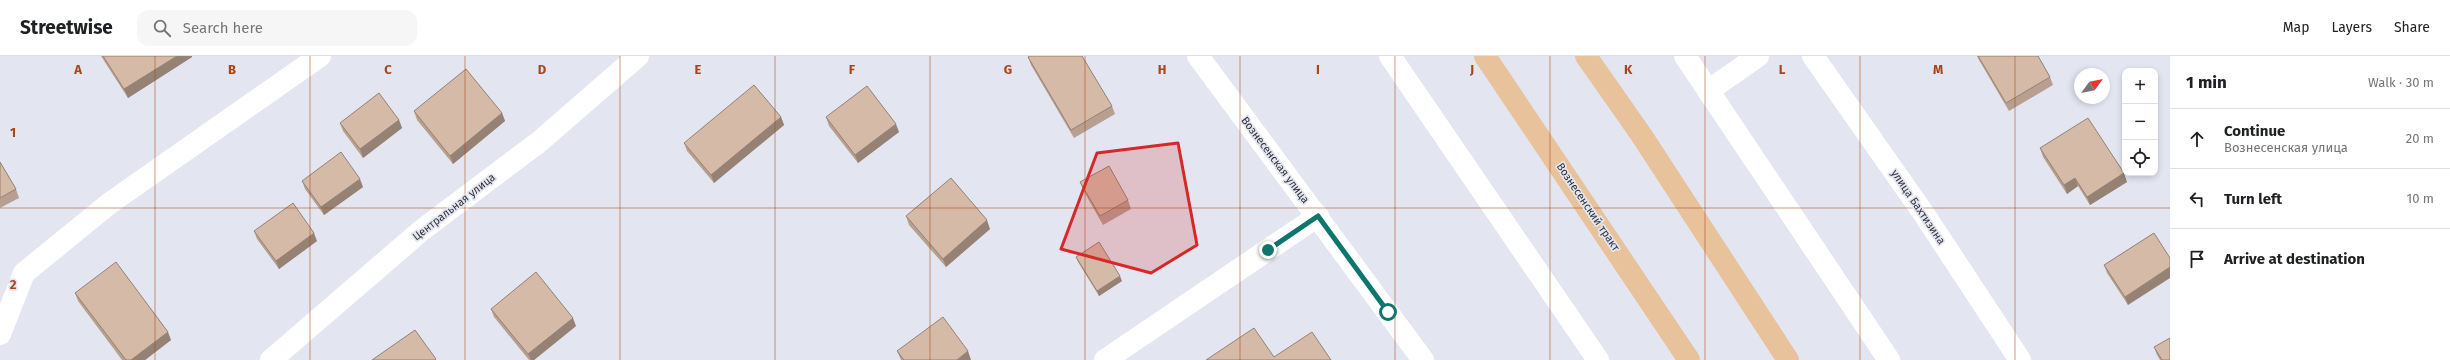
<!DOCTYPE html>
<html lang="en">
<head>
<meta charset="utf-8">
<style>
  body { margin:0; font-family:"Fira Sans",sans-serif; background:#f6f6f6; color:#202124 }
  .controls { position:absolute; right:12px; top:12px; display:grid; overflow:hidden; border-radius:8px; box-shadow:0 2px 6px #0003 }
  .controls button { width:36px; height:36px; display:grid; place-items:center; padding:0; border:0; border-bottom:1px solid #e0e0e0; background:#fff; color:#202124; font:20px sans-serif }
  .compass { position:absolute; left:2074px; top:12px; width:36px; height:36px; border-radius:50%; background:#fff; box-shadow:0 2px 6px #0003; rotate:57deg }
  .stop { position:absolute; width:12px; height:12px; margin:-9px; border:3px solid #0f766e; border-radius:50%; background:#fff }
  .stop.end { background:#0f766e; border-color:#fff; box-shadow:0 1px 4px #0008 }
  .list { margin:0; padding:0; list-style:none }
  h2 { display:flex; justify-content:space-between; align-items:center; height:52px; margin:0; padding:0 16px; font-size:17px }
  h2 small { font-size:13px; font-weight:400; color:#757577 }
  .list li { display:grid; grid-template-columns:26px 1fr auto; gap:12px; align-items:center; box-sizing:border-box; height:60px; padding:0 16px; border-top:1px solid #e0e0e0 }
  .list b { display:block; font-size:15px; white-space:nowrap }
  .list p { margin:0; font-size:13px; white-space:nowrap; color:#757577 }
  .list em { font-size:13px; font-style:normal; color:#757577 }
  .icon { flex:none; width:22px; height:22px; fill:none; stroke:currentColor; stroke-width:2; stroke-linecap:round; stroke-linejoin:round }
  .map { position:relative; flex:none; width:2170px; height:304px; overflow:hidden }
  header { display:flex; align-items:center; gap:24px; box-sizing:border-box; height:56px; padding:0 20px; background:#fff; border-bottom:1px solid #e0e0e0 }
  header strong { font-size:19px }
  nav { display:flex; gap:22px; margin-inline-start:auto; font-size:14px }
  .search { width:280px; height:36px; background:#f6f6f6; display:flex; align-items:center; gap:10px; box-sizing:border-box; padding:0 14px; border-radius:12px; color:#757577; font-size:15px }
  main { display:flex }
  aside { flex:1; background:#fff }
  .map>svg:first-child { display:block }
</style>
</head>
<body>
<header>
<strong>Streetwise</strong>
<div class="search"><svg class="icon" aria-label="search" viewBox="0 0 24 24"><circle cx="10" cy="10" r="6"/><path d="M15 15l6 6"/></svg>Search here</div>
<nav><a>Map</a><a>Layers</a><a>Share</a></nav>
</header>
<main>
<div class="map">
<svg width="2170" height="304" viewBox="0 0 2170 304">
  <rect width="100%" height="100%" fill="#e3e6f1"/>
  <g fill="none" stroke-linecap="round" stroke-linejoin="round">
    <g stroke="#fff" stroke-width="22">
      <path d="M1198,0L1423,304"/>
      <path d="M1390,0L1598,304"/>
      <path d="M1813,0L1924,158L2020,304"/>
      <path d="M1708,35L1758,0"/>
      <path d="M0,278L24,217L110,147L320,0"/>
      <path d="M271,304L422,174L539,86L638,0"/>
      <path d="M1105,304L1318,160"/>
    </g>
    <path stroke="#fff" stroke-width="22" d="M1685,0L1889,304"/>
    <g stroke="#e8c29b" stroke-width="22">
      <path d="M1485,0L1689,304"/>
      <path d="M1586,0L1642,80L1788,304"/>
    </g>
  </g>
  <g fill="#b7a090">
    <path d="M101,0H192V1L128,42Z"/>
    <path d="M1977,0H2038L2050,21L2053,29L2009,55L1979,4Z"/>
    <path d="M1028,1L1112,50L1115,58L1074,82L1031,9Z"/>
    <path d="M414,55L502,57L505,65L453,108L417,64Z"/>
    <path d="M781,61L784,69L714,127L687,95L684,87Z"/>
    <path d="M826,61L899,76L858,107L829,70Z"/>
    <path d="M399,64L402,72L363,102L343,75L340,67Z"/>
    <path d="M2040,92L2127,126L2090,149L2078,130L2067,138L2043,101Z"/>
    <path d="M0,106L16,133L19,142L0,152Z"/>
    <path d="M302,125L363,131L324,159L305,133Z"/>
    <path d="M1080,126L1128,144L1131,153L1103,169L1083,134Z"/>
    <path d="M906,160L990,173L946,211L909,169Z"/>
    <path d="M254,175L317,185L279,213L257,183Z"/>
    <path d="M2154,177L2128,249L2107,217L2104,209Z"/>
    <path d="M1076,201L1122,225L1099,240L1078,206Z"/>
    <path d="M75,237L171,284L145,304H122L78,245Z"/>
    <path d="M491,253L576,270L534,304H529L494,261Z"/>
    <path d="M2154,291L2170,304H2160L2157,299Z"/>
    <path d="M897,295L971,304H901Z"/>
  </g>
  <g fill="#958275">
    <path d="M177,0H192V1L128,42L124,33Z"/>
    <path d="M502,57L505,65L453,108L450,100Z"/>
    <path d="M781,61L784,69L714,127L711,119Z"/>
    <path d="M399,64L402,72L363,102L360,93Z"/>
    <path d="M896,68L899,76L858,107L855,99Z"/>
    <path d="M2124,117L2127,126L2090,149L2087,141Z"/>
    <path d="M2075,122L2078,130L2067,138L2064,129Z"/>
    <path d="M360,123L363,131L324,159L321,151Z"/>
    <path d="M987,164L990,173L946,211L943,203Z"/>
    <path d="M314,177L317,185L279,213L276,205Z"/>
    <path d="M2170,211V222L2128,249L2125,241Z"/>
    <path d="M1120,220L1122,225L1099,240L1097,235Z"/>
    <path d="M573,262L576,270L534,304H531L528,298Z"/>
    <path d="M168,276L171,284L145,304H131Z"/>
    <path d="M968,295L971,304H957Z"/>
  </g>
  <g fill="#d5baa7" stroke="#958275">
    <path d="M103,0H177L124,33Z"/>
    <path d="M1030,0H1082L1112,50L1071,74L1028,1Z"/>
    <path d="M1978,0H2038L2050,21L2006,47Z"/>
    <path d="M466,13L502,57L450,100L414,55Z"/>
    <path d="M754,29L781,61L711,119L684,87Z"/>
    <path d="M867,30L896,68L855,99L826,61Z"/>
    <path d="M379,37L399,64L360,93L340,67Z"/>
    <path d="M2088,62L2124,117L2087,141L2075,122L2064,129L2040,92Z"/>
    <path d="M341,96L360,123L321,151L302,125Z"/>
    <path d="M0,106L16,133L0,142Z"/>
    <path d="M1109,110L1128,144L1100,160L1080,126Z"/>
    <path d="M951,122L987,164L943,203L906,160Z"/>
    <path d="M293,147L314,177L276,205L254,175Z"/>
    <path d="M2154,177L2170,202V211L2125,241L2104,209Z"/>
    <path d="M1099,186L1120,220L1097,235L1076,201Z"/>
    <path d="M116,206L168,276L131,304H126L75,237Z"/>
    <path d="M536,216L573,262L528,298L491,253Z"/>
    <path d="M943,261L968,295L957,304H904L897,295Z"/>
    <path d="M1254,272L1274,301L1312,276L1331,304H1206Z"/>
    <path d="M415,274L436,303L435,304H372Z"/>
    <path d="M2170,282V304H2162L2154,291Z"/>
  </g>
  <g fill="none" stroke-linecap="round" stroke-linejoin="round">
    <path stroke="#0f766e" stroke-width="5" d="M1268,194L1318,160L1388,256"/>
  </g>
  <path fill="#d62828" fill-opacity="0.2" stroke="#d62828" stroke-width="3" stroke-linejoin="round" d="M1178,87L1197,189L1151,217L1061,193L1097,97Z"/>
  <path fill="none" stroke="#aa4517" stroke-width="1" stroke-opacity="0.55" d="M155,0V304M310,0V304M465,0V304M620,0V304M775,0V304M930,0V304M1085,0V304M1240,0V304M1395,0V304M1550,0V304M1705,0V304M1860,0V304M2015,0V304M0,152H2170"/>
  <g text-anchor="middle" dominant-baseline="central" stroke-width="3.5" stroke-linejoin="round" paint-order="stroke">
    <g font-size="11" fill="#323337" stroke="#e3e6f1">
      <text transform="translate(1275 104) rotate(53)">Вознесенская улица</text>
      <text transform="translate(454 151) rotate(-38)">Центральная улица</text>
      <text transform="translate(1588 151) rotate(56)">Вознесенский тракт</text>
      <text transform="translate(1918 151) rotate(56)">улица Бахтизина</text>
    </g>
  </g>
  <g font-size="13" text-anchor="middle" font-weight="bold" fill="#aa4517" stroke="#e3e6f1" stroke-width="3.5" stroke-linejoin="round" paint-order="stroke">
    <text x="78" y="18">A</text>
    <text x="232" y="18">B</text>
    <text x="388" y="18">C</text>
    <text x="542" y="18">D</text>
    <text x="698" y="18">E</text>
    <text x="852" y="18">F</text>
    <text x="1008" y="18">G</text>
    <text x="1162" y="18">H</text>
    <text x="1318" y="18">I</text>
    <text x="1472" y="18">J</text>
    <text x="1628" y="18">K</text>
    <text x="1782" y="18">L</text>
    <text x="1938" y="18">M</text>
    <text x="13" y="81">1</text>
    <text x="13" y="233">2</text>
  </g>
</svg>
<div class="controls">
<button>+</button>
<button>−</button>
<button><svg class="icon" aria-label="locate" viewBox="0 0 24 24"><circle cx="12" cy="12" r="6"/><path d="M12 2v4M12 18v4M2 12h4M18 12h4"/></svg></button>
</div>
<svg class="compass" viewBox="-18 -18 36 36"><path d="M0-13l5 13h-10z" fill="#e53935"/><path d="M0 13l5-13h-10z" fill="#757577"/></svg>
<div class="stop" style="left:1388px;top:256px"></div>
<div class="stop end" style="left:1268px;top:194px"></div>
</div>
<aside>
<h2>1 min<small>Walk · 30 m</small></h2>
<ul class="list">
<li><svg class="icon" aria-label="ahead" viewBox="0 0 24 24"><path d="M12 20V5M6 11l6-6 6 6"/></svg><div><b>Continue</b><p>Вознесенская улица</p></div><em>20 m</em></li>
<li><svg class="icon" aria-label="left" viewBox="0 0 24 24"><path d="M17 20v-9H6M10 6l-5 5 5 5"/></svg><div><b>Turn left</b></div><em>10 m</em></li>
<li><svg class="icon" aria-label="arrive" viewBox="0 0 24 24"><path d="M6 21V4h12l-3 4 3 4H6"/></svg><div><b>Arrive at destination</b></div></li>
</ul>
</aside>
</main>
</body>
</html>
